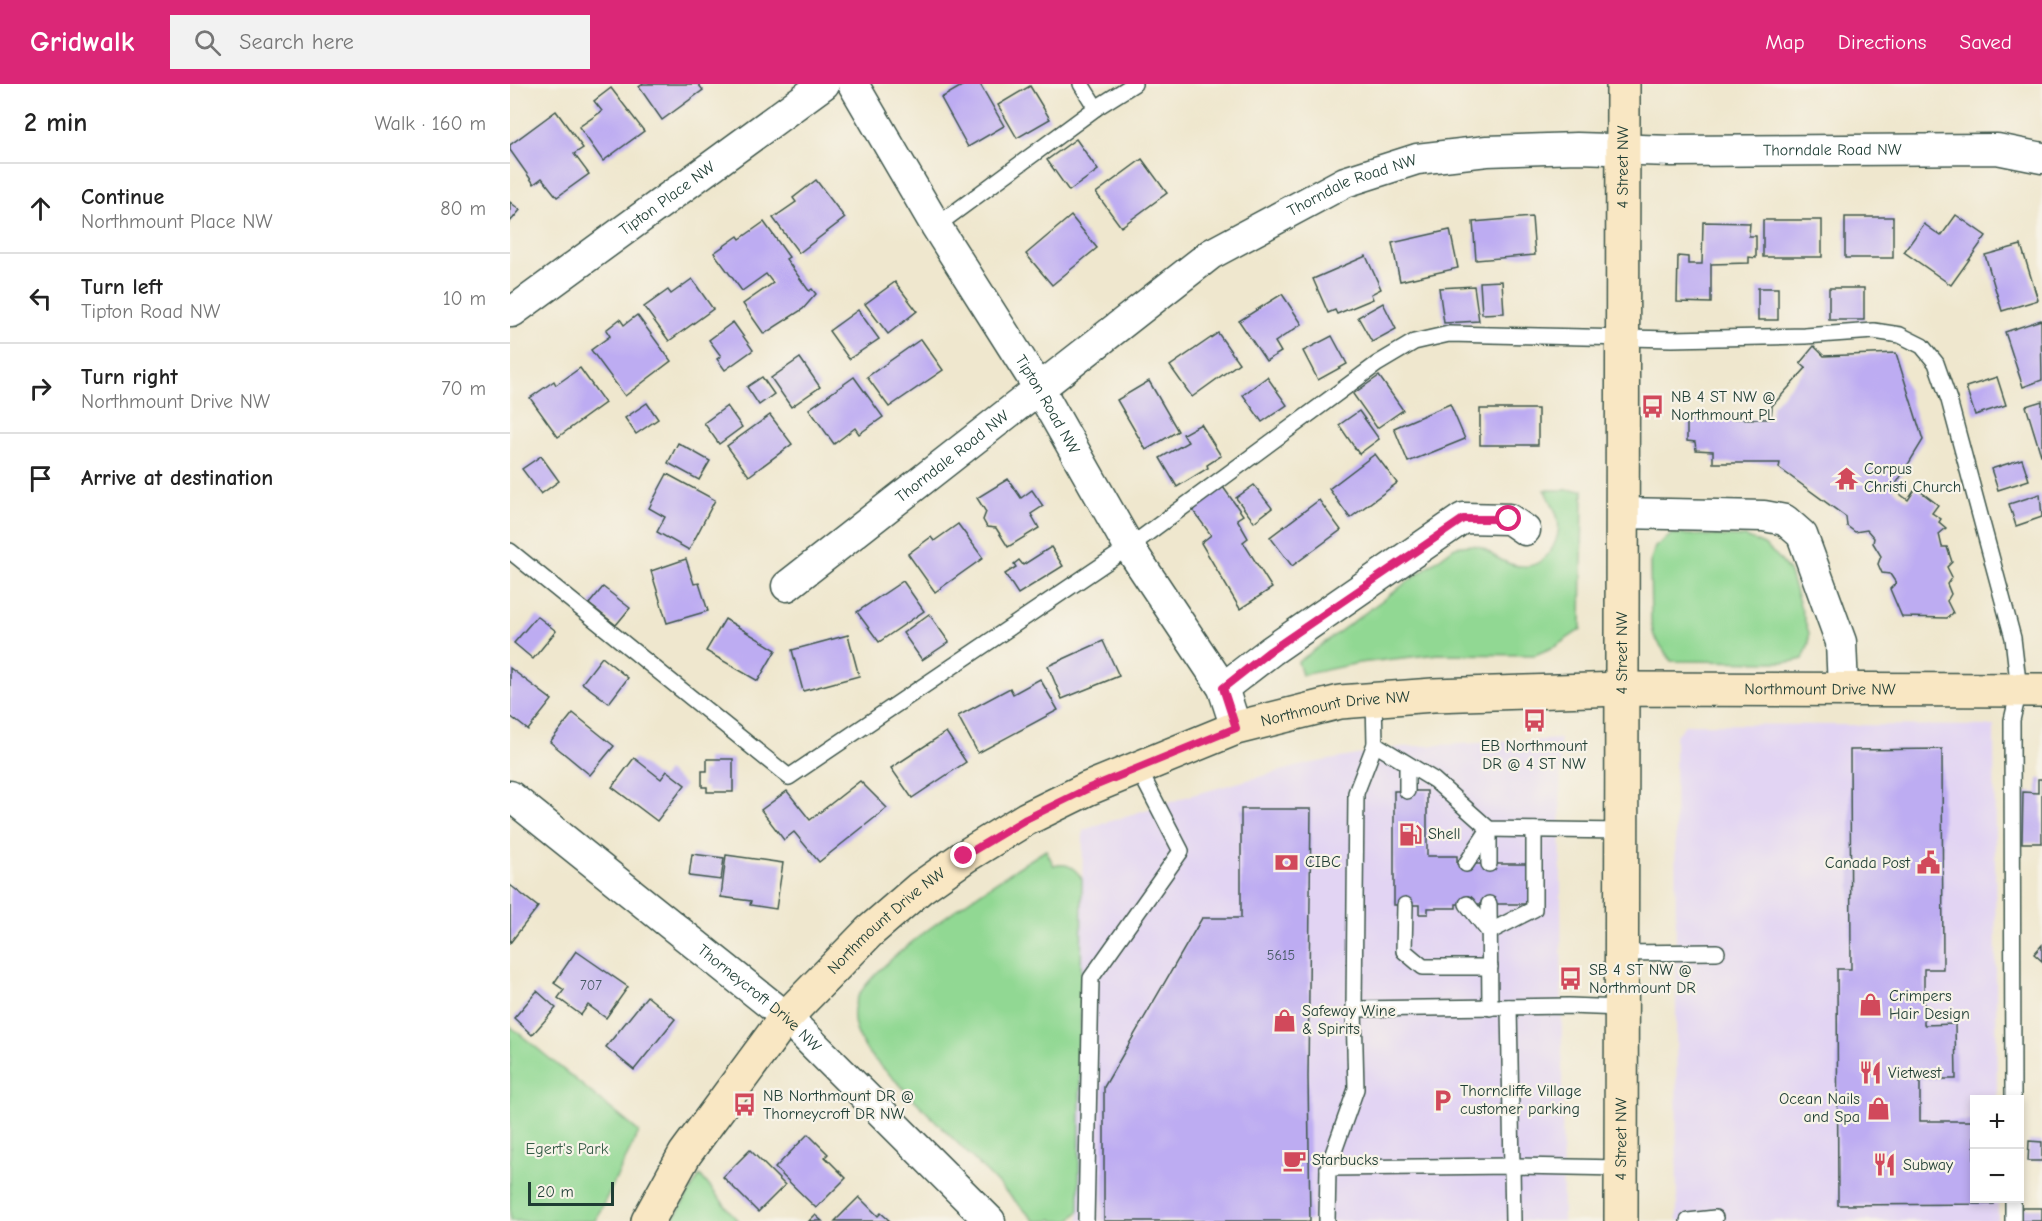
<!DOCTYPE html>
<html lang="en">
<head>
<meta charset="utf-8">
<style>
  body { margin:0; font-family:"Comic Neue",sans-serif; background:#f2f2f2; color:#222 }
  .controls { position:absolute; right:18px; bottom:18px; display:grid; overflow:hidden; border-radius:0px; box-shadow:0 3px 9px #0003 }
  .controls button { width:54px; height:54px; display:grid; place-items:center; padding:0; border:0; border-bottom:2px solid #e0e0e0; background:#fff; color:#222; font:30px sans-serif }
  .scale { position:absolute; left:18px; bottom:15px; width:86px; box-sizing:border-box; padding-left:6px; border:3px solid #1f3d34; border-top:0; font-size:16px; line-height:21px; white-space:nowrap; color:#1f3d34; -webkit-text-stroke:4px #f7f3e8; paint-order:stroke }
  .stop { position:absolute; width:18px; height:18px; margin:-14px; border:4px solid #db2777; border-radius:50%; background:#fff }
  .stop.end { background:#db2777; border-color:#fff; box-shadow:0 2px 6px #0008 }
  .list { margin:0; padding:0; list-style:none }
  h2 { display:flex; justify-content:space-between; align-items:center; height:78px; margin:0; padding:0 24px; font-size:26px }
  h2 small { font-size:20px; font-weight:400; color:#767676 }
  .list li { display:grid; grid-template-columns:39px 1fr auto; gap:18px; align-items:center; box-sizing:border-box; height:90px; padding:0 24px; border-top:2px solid #e0e0e0 }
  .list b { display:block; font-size:22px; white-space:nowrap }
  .list p { margin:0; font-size:20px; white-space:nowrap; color:#767676 }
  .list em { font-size:20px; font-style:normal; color:#767676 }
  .icon { flex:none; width:33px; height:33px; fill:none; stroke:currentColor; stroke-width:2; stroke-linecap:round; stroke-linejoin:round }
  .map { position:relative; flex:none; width:1532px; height:1137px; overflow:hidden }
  header { display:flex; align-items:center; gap:36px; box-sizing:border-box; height:84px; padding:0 30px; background:#db2777; color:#fff }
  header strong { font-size:28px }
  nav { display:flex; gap:33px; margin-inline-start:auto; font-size:21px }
  .search { width:420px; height:54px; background:#f2f2f2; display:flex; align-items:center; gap:15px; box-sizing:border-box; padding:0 21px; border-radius:0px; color:#767676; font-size:22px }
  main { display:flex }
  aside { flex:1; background:#fff }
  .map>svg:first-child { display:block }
</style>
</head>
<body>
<header>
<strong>Gridwalk</strong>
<div class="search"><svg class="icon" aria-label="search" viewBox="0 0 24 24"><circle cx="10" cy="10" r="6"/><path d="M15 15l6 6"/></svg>Search here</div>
<nav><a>Map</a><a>Directions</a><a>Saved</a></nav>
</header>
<main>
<aside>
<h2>2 min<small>Walk · 160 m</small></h2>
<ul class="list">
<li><svg class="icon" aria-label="ahead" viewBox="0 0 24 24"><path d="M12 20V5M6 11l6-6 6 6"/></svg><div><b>Continue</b><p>Northmount Place NW</p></div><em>80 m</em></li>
<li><svg class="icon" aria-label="left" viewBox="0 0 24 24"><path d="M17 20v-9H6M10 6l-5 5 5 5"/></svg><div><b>Turn left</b><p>Tipton Road NW</p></div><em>10 m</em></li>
<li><svg class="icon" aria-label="right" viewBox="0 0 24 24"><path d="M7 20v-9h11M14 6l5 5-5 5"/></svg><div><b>Turn right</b><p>Northmount Drive NW</p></div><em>70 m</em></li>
<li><svg class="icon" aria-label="arrive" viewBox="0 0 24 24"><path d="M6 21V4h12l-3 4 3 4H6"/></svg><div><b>Arrive at destination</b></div></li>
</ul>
</aside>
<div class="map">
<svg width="1532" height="1137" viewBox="0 0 1532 1137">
  <rect width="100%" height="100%" fill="#f7f3e8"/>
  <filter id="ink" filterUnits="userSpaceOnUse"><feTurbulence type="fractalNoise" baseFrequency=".0167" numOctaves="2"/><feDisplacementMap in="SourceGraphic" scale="12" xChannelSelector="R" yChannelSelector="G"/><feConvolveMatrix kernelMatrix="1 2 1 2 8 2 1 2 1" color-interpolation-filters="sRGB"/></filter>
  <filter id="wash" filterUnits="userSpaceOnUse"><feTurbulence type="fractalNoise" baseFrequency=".008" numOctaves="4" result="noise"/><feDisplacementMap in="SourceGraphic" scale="24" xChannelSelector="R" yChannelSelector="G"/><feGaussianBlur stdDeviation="1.35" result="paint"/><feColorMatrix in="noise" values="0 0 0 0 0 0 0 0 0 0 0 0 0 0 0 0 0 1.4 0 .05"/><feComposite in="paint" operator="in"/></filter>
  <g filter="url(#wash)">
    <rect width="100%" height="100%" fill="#efe7ce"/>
    <g fill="#e2d4f3">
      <path d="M1176,640L1484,642L1487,1015L1464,1016V1114L1488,1115V1137H1167L1165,652Z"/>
      <path d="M1050,655L1053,1137H569L573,746L682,711L797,680L891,663Z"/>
    </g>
    <g fill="#91d893" stroke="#588a64" stroke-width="1.5">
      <path d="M1035,406H1073L1071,545L1046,562L1025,571L928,570L849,579L792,591L788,578L945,463C953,462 961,460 968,462C974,463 979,469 984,472C1006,486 1029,488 1043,463C1055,440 1046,427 1035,406Z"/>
      <path d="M1162,450L1236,453L1254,461L1267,472L1279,487L1299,549V559L1293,575L1280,578L1161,577L1144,552L1141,539L1140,479L1145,463Z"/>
      <path d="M536,766L544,782C558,778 565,784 572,795L569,1127L560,1137H545L542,1135L539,1137H525L360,971C349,956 340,939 345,920C355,880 497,790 536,766Z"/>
      <path d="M0,942L129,1048L85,1137H0Z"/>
      <path d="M190,1091L228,1137H162Z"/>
    </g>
    <g id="blocks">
      <g fill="#bdacf2">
        <path d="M133,0H188L193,6L152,36L129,3Z"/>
        <path d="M455,0H470L494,42L458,63L431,14Z"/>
        <path d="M520,2L540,35L507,54L488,21Z"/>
        <path d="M101,4L134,47L93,77L69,43L92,27L84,17Z"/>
        <path d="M46,27L73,64L64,70L79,90L47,113L32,94L24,100L0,66V61Z"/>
        <path d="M566,55L588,86L559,107L537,76Z"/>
        <path d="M632,75L657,109L611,143L586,109Z"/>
        <path d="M306,96L335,134L289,169L263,134L286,118L283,114Z"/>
        <path d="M0,118L10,126L0,138Z"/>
        <path d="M1446,131L1476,152L1441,201L1394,168L1414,140L1431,152Z"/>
        <path d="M561,132L587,164L542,201L516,170Z"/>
        <path d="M1022,133L1025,171L966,176L963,138Z"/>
        <rect x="1335" y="133" width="48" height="41"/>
        <rect x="1253" y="136" width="59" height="37"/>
        <path d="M254,138L279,173L276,175L299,207L302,205L306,210L293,225L254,250L233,220L263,199L256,190L232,207L204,169L228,152L230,155Z"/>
        <path d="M1193,138L1240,139L1239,152H1246V174L1239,173V179L1201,180V219L1167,218L1168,172L1178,173V180H1192Z"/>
        <path d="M940,146L948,184L890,197L882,159Z"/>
        <path d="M1511,161L1528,216L1492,227L1475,171Z"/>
        <path d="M856,172L871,205L861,210L863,215L827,230L825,226L818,229L803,195Z"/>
        <path d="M182,195L203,225L159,257L134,223L158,206L161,210Z"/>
        <path d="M992,197L994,229L972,230L970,198Z"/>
        <path d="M385,198L407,227L378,250L355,220Z"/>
        <path d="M964,202L969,237L934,239L929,204Z"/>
        <rect x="1248" y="204" width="20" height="32"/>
        <rect x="1319" y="204" width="35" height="32"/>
        <path d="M772,210L792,240L765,258L771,268L756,277L729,237Z"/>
        <path d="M873,219L886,245L862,258L848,233Z"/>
        <path d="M348,226L369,255L339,275L319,247Z"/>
        <path d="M127,231L161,277L115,312L81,266L100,252L96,246L110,235L114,241Z"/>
        <path d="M1531,236L1532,296L1513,303L1495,248Z"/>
        <path d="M223,238L243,266L215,286L207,275L211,272L199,256Z"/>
        <path d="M708,249L729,279L682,313L660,282Z"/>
        <path d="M822,252L837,280L808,296L793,267Z"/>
        <path d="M411,255L433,286L379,323L357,293Z"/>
        <path d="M1304,262L1314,272L1386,269L1413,356L1383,405L1398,416L1406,404L1428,421L1422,429L1431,435L1429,438L1436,444L1429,450L1432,463H1437L1442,478L1437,483L1442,493L1437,500L1441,510L1437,517L1443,529L1437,534L1392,533L1380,505L1386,499L1380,490L1372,489L1368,480L1371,472L1363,459L1364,454L1357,446L1345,448L1337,442L1336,433L1269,384L1270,379H1203V367L1186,366L1185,358L1177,357V334L1261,335L1262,322L1296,284L1290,279Z"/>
        <path d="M290,274L310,303L281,323L261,294Z"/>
        <path d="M70,284L95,319L48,353L20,314L44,297L46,301Z"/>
        <path d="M869,292L893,326L867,344L843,310Z"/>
        <path d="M252,293L264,310L249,321L237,303Z"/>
        <path d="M344,293L373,333L349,350L345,344L324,360L299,325Z"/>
        <path d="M757,293L777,321L752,338L733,311Z"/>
        <path d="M1487,293L1496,321L1465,331L1456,303Z"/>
        <path d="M639,297L668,347L636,366L607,316Z"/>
        <path d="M1532,317V371H1531L1516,322Z"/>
        <path d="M137,319L148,335L126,350L115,334Z"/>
        <path d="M940,320L955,355L898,378L884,344Z"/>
        <path d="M217,322L232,343L209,360L194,339Z"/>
        <rect x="970" y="325" width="58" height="36"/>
        <path d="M849,327L869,355L849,370L829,341Z"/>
        <path d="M260,331L282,360L239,392L217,362Z"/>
        <path d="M691,340L711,372L697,381L698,384L667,403L650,374L678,358L673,350Z"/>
        <path d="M168,359L200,377L189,396L158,379Z"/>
        <path d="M865,370L887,399L840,434L819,405Z"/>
        <path d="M31,372L49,397L31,410L12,385Z"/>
        <path d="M1512,375L1519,396L1488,406L1481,385Z"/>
        <path d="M157,390L205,416L179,466L147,448L155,433L139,424Z"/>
        <path d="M498,395L511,414L522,406L533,422L521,430L529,444L498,463L486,444L477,443L473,436L476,428L467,414Z"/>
        <path d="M744,401L762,424L744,438L726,414Z"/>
        <path d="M713,403L733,431L727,435L738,454L733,458L762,504L730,525L691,459L701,451L682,425Z"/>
        <path d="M1530,410L1532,433L1506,442L1499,420Z"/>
        <path d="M809,416L831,446L782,482L760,453Z"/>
        <path d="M448,440L473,474L425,508L398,470L421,453L424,457Z"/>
        <path d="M541,463L553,482L508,510L495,490L506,483L504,480L509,476L513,481Z"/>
        <path d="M176,475L184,500L189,499L198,527L157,539L141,487Z"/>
        <path d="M393,497L414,527L369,558L347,528Z"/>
        <path d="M93,503L120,524L106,541L79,520Z"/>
        <path d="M419,530L439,558L412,576L393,549Z"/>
        <path d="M27,532L46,547L23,575L4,559Z"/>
        <path d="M215,535L266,566L248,597L196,567Z"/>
        <path d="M338,551L349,592L293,607L282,566Z"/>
        <path d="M593,557L609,592L552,615L538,582Z"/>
        <path d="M92,573L118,594L99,619L72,599Z"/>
        <path d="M0,584L42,616L18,646L0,632Z"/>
        <path d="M530,595L548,626L468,669L448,632L500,604L503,610Z"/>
        <path d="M63,629L104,662L80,691L40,658Z"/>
        <path d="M436,648L456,678L402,714L381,684Z"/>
        <path d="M1432,665L1433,885H1414V941L1445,940L1446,995H1410V1037H1464V1114H1484V1120L1328,1121L1327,885H1341L1340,666Z"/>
        <path d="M124,674L151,695L157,687L175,701L147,737L102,703Z"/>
        <path d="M197,675H223V708H197V703H192V687H197Z"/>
        <path d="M1528,695H1532V759H1512L1513,708L1528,709Z"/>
        <path d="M350,697L377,724L309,778L284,748L274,756L251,726L277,707L300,736Z"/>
        <path d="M884,707H917V772H947V780H1022L1021,820H946V824H918V830H909V821H884Z"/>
        <path d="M731,725H801L798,993L800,1137H594V1003L692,834H731Z"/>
        <path d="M182,770L214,774L211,796L179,792Z"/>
        <path d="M216,771L273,779L266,825L240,821L241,817L211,813Z"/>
        <path d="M0,801L28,823L0,859Z"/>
        <path d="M1532,861V877L1524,870Z"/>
        <path d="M66,867L118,903L96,934L78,921L71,931L48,914L54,906L44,899Z"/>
        <path d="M27,907L46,924L22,951L4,934Z"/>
        <path d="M137,912L165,935L124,986L96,963Z"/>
        <path d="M298,1050L318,1070L315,1073L336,1094L306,1124L265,1084Z"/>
        <path d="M1519,1057L1532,1058V1077H1518Z"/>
        <path d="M240,1066L275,1101L248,1128L213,1093Z"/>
        <path d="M349,1113L368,1132L371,1129L380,1137H325Z"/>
        <rect x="1511" y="1124" width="21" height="13"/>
        <path d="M305,1131L312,1137H299Z"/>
      </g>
    </g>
  </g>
  <g filter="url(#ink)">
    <use href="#blocks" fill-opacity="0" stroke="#3e564b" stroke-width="1.5"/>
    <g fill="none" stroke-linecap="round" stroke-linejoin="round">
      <defs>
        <g id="lane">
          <path d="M571,0L586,24"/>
          <path d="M426,142L586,24L624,0"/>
          <path d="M0,467L279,693L619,463L867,280L904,258L939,250L1162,255L1295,252L1364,247L1390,251L1412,262L1426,279L1439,316L1503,554L1509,606L1502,636L1503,1016"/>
          <path d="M865,660L924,696L979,745L1112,747"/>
          <path d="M897,707V680"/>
          <path d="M979,745V780"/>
          <path d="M956,780L979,745"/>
          <path d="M957,820L979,848L1024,825V746"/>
          <path d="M979,820L980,924"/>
          <path d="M895,821L894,867L913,883H980"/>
          <path d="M1111,869L1207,868"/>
          <path d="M999,923L1003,1137"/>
          <path d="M844,925L1059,922L1111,924"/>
          <path d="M818,1084L1003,1082L1111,1084"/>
          <path d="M1503,1114V1137"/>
          <path d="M576,1137L581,894L671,767L628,684"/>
          <path d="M817,1137L818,1084L846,1005L844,925L846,709L865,660L864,615"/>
          <path d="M1178,1137L1205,1134"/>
        </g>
        <g id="street">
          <path id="s1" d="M343,0L426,142L530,306L619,463L713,604L726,644"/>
          <path id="s2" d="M0,226L2,228L314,0"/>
          <path d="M1112,429L1254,432L1275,436L1292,451L1331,558L1333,604"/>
          <path id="s3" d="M277,502L701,170L835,98L907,75L977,67L1067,64L1162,67L1487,65L1532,74"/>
          <path d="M713,604L761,567L953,434L999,435L1015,446"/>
          <path id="s4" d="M0,712L276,933L480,1137"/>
        </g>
        <g id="secondary">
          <path id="s5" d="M138,1137L175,1070L276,933L359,848L410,804L454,773L516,735L577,705L726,644L830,618L923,611L1112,605L1532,606"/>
          <path id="s6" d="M1111,1137L1113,0"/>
        </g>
      </defs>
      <use href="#lane" stroke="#3e564b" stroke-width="18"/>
      <use href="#street" stroke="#3e564b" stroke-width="33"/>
      <use href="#secondary" stroke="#3e564b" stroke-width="36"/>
      <use href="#lane" stroke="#fff" stroke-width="15"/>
      <use href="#street" stroke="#fff" stroke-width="30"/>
      <use href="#secondary" stroke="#f9e7c3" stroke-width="33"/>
    </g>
  </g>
  <g fill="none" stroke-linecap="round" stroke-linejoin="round" filter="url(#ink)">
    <path stroke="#db2777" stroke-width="8" d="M454,772L516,735L577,705L726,644L713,604L760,567L953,435H999"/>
  </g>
  <defs>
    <symbol id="bus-bare" viewBox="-9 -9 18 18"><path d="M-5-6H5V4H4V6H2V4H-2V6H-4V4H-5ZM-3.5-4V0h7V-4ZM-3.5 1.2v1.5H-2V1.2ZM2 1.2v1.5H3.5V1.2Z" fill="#d1495b" stroke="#f7f3e8" stroke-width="2.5" paint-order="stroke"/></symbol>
    <symbol id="temple-bare" viewBox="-9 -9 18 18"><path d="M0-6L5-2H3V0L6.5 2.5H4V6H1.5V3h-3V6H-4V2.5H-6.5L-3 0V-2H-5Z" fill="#d1495b" stroke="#f7f3e8" stroke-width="2.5" paint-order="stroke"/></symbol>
    <symbol id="fuel-bare" viewBox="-9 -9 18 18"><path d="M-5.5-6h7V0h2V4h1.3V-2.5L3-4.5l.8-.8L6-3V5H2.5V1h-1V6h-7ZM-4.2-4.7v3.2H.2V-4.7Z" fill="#d1495b" stroke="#f7f3e8" stroke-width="2.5" paint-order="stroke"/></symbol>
    <symbol id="bank-bare" viewBox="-9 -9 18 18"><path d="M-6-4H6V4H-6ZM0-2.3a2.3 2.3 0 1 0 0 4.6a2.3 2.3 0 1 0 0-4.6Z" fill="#d1495b" stroke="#f7f3e8" stroke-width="2.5" paint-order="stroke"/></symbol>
    <symbol id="civic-bare" viewBox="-9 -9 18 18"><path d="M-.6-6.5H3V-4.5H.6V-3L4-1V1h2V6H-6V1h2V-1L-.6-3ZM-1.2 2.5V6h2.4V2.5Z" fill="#d1495b" stroke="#f7f3e8" stroke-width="2.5" paint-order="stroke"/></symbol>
    <symbol id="shop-bare" viewBox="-9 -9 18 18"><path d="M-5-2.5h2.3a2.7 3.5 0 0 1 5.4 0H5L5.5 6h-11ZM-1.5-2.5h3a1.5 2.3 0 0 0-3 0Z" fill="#d1495b" stroke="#f7f3e8" stroke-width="2.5" paint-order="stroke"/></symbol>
    <symbol id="restaurant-bare" viewBox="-9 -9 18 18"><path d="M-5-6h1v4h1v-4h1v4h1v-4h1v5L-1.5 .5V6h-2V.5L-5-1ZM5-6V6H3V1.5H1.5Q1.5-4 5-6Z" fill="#d1495b" stroke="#f7f3e8" stroke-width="2.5" paint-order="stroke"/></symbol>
    <symbol id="parking-bare" viewBox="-9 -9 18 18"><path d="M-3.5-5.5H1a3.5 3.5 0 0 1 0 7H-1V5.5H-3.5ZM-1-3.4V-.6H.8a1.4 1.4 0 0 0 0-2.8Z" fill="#d1495b" stroke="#f7f3e8" stroke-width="2.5" paint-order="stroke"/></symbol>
    <symbol id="cafe-bare" viewBox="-9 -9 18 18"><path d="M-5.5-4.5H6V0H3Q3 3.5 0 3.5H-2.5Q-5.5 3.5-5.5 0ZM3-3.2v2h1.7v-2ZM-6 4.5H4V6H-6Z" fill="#d1495b" stroke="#f7f3e8" stroke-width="2.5" paint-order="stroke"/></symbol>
  </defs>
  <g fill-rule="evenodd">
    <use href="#bus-bare" x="1126" y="306" width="33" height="33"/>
    <use href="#temple-bare" x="1320" y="378" width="33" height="33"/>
    <use href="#bus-bare" x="1008" y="620" width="33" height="33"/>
    <use href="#fuel-bare" x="884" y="734" width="33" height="33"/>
    <use href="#bank-bare" x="760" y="762" width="33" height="33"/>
    <use href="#civic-bare" x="1402" y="762" width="33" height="33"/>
    <use href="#bus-bare" x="1044" y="878" width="33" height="33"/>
    <use href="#shop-bare" x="1344" y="904" width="33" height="33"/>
    <use href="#shop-bare" x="758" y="920" width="33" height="33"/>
    <use href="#restaurant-bare" x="1344" y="972" width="33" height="33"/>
    <use href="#parking-bare" x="916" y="1000" width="33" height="33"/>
    <use href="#bus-bare" x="218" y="1004" width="33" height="33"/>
    <use href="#shop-bare" x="1352" y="1008" width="33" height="33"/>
    <use href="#cafe-bare" x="768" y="1060" width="33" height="33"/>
    <use href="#restaurant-bare" x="1358" y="1064" width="33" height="33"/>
  </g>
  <g text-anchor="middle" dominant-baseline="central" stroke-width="4.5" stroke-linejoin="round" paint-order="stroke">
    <g font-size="14" fill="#465964">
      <text x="771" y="871">5615</text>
      <text x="81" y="901">707</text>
    </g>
    <g font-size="16" fill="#1f3d34" stroke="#f7f3e8">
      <text stroke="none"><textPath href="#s3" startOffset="1182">Thorndale Road NW</textPath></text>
      <text stroke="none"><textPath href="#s6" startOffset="1054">4 Street NW</textPath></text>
      <text stroke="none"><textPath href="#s3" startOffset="696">Thorndale Road NW</textPath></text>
      <text stroke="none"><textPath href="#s2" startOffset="195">Tipton Place NW</textPath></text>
      <text stroke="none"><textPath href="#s1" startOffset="375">Tipton Road NW</textPath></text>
      <text stroke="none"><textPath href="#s3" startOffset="210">Thorndale Road NW</textPath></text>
      <text stroke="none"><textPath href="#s6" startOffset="568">4 Street NW</textPath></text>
      <text stroke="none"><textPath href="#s5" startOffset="1376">Northmount Drive NW</textPath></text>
      <text stroke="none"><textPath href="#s5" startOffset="890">Northmount Drive NW</textPath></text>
      <text stroke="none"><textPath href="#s5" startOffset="386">Northmount Drive NW</textPath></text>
      <text stroke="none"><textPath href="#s4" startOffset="321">Thorneycroft Drive NW</textPath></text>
      <text stroke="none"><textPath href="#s6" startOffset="82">4 Street NW</textPath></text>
    </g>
    <g font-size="16" fill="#1f3d34" stroke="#f7f3e8" text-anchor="start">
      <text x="1161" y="313">NB 4 ST NW @<tspan x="1161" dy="18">Northmount PL</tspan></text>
      <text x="1354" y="385">Corpus<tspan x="1354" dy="18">Christi Church</tspan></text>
      <text x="1024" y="662" text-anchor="middle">EB Northmount<tspan x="1024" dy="18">DR @ 4 ST NW</tspan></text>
      <text x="918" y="750">Shell</text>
      <text x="795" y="778">CIBC</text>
      <text x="1400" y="779" text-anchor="end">Canada Post</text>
      <text x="1079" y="886">SB 4 ST NW @<tspan x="1079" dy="18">Northmount DR</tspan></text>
      <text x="1379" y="912">Crimpers<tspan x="1379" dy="18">Hair Design</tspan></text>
      <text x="792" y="927">Safeway Wine<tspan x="792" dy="18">&amp; Spirits</tspan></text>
      <text x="1378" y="989">Vietwest</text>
      <text x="950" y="1007">Thorncliffe Village<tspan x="950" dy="18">customer parking</tspan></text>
      <text x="253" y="1012">NB Northmount DR @<tspan x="253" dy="18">Thorneycroft DR NW</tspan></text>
      <text x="1350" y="1015" text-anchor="end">Ocean Nails<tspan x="1350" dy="18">and Spa</tspan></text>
      <text x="802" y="1076">Starbucks</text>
      <text x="1393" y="1081">Subway</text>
    </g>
    <g font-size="16" fill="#365c47" stroke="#f7f3e8">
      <text x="57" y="1065">Egert's Park</text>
    </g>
  </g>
</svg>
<div class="controls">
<button>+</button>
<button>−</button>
</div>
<div class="scale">20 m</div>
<div class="stop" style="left:999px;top:435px"></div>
<div class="stop end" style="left:454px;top:772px"></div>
</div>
</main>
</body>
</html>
